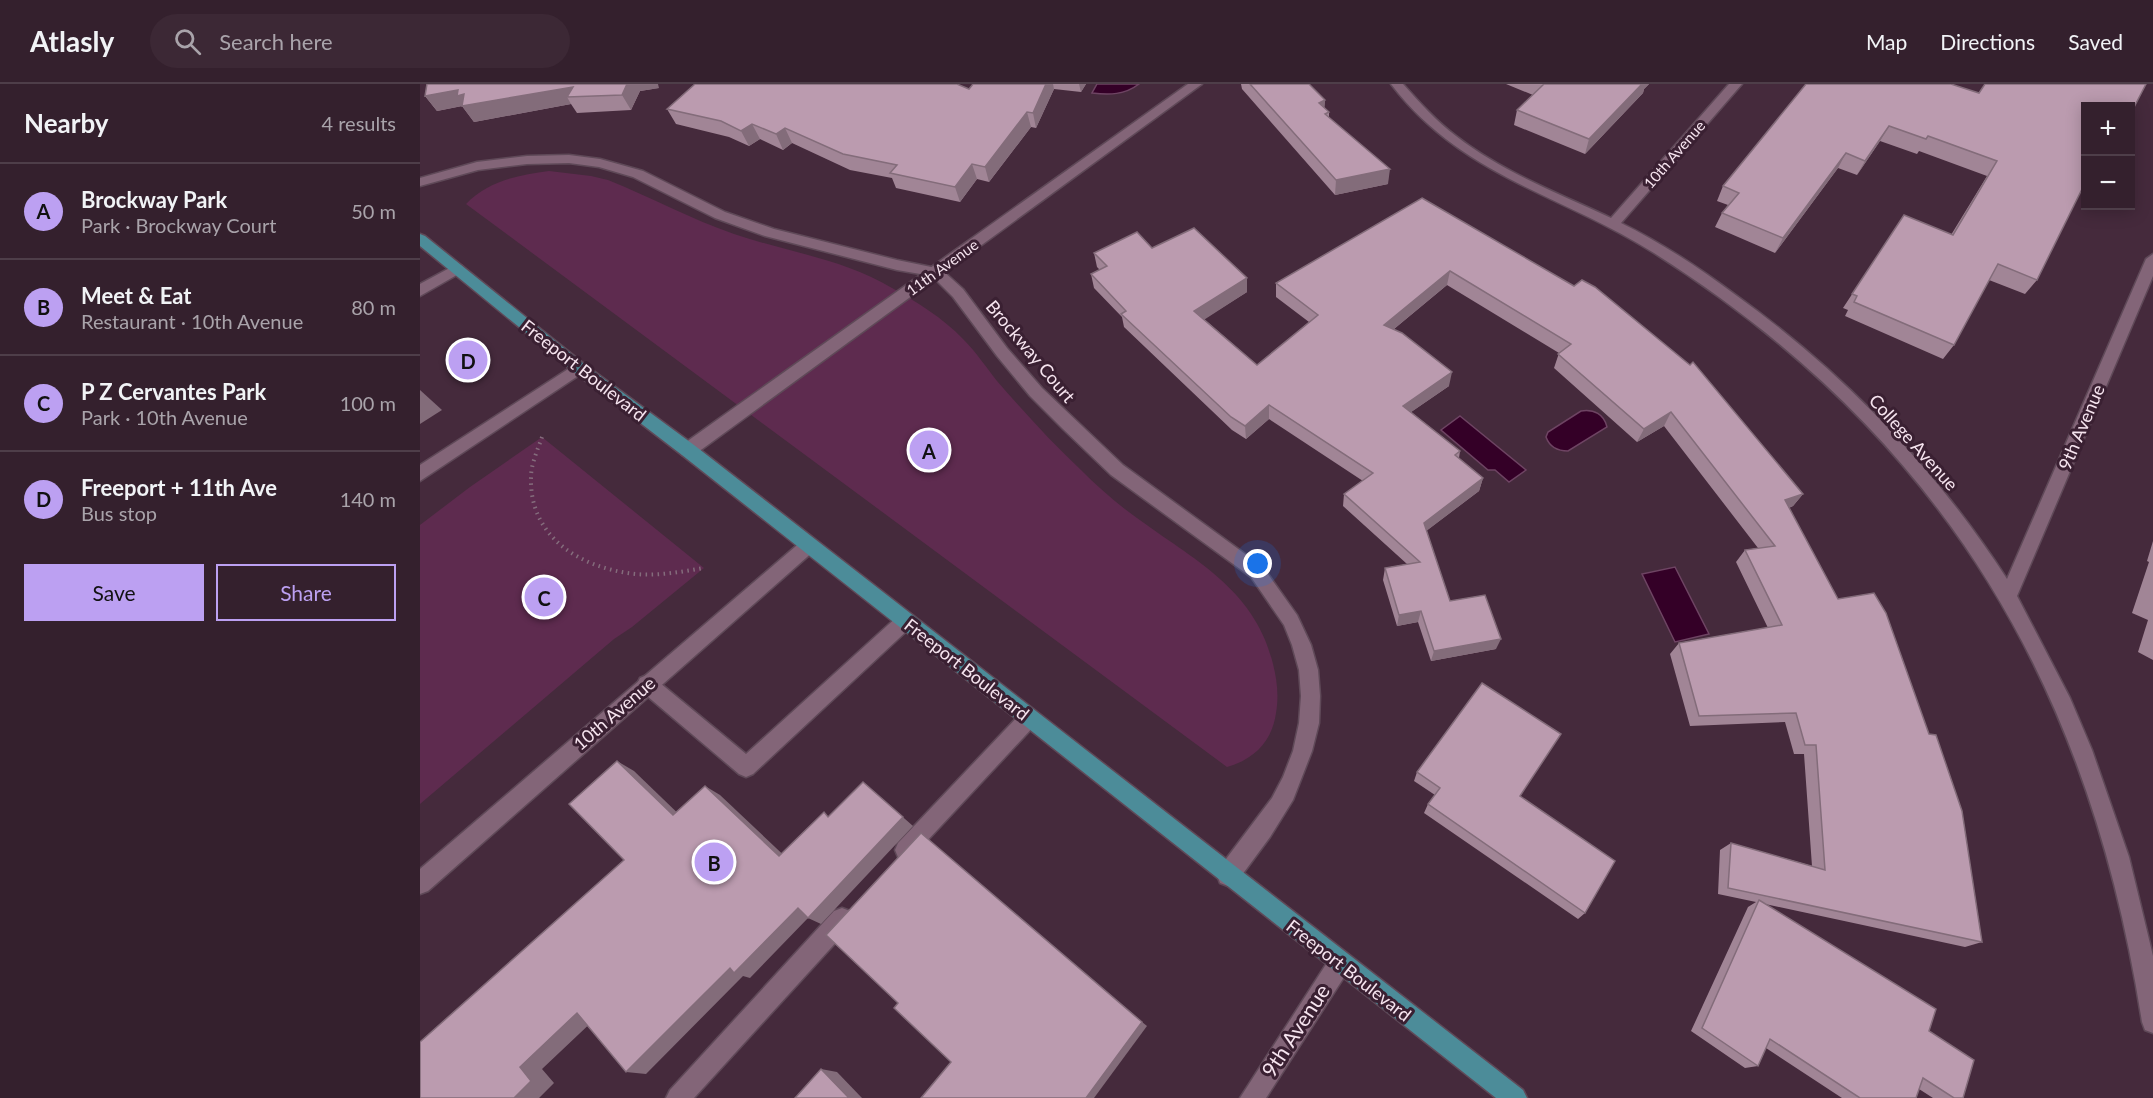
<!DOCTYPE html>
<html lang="en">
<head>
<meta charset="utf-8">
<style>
  body { margin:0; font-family:Lato,sans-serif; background:#3c2835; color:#f1f3f6 }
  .controls { position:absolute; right:18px; top:18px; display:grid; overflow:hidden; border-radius:0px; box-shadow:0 3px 15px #0003 }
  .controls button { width:54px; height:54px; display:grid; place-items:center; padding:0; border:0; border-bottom:2px solid #4e3e49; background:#34202d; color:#f1f3f6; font:30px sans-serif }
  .you { position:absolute; left:838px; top:480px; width:21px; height:21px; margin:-15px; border:4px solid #fff; border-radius:50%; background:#1a73e8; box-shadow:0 0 0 9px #1a73e833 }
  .badge { display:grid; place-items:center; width:39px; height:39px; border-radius:50%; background:#bca0f2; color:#111; font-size:20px; font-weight:700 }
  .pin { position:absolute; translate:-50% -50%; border:3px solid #fff; box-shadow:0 2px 6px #0006 }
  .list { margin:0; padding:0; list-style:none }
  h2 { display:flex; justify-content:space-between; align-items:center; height:78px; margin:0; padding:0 24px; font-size:26px }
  h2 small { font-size:20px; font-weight:400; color:#a9a3aa }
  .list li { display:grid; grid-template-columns:39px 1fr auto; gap:18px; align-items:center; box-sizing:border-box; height:96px; padding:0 24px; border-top:2px solid #4e3e49 }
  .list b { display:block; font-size:22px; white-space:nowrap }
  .list p { margin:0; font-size:20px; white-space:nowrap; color:#a9a3aa }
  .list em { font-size:20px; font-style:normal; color:#a9a3aa }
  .actions { display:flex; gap:12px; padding:18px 24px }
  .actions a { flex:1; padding:14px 0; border:2px solid #bca0f2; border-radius:0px; text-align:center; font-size:21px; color:#bca0f2 }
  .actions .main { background:#bca0f2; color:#111 }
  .icon { flex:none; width:33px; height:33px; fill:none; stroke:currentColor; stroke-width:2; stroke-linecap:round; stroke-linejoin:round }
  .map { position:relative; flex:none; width:1733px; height:1014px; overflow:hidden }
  header { display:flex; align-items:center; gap:36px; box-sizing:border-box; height:84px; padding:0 30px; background:#34202d; border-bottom:2px solid #4e3e49 }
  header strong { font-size:28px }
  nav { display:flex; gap:33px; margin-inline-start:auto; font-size:21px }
  .search { width:420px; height:54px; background:#3c2835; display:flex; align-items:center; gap:15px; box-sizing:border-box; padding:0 21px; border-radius:33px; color:#a9a3aa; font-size:22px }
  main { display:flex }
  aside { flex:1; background:#34202d }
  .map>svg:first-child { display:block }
</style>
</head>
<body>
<header>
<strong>Atlasly</strong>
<div class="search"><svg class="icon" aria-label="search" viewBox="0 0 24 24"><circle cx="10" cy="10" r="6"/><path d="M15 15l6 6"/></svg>Search here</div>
<nav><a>Map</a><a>Directions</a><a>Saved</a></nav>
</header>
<main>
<aside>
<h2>Nearby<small>4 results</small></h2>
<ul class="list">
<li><span class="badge">A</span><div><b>Brockway Park</b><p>Park · Brockway Court</p></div><em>50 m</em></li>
<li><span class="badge">B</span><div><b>Meet &amp; Eat</b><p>Restaurant · 10th Avenue</p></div><em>80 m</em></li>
<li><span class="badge">C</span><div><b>P Z Cervantes Park</b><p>Park · 10th Avenue</p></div><em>100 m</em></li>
<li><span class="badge">D</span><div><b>Freeport + 11th Ave</b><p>Bus stop</p></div><em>140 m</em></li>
</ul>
<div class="actions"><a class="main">Save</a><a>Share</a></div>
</aside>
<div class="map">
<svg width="1733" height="1014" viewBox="0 0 1733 1014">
  <rect width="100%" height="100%" fill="#452a3c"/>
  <g fill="#5e2b4f">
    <path d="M129,87L171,92L188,96C230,113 271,135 314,150C367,168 424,175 472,204C497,218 523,234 543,255C556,268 566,283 577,297C604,328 631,358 661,386C678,403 697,420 717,434C774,476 835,505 853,580C857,596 859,612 856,629C852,657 835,675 807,683L46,120C68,97 98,91 129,87Z"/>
    <path d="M122,353L284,484L212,543L194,555L0,720V441L50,403Z"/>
  </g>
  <g fill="#340027" stroke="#6e4463" stroke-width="1.5">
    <path d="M677,0H719C705,11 689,11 672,9Z"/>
    <path d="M1161,327C1174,325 1184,330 1187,343L1148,367C1138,367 1130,364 1126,353L1128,348Z"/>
    <path d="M1040,332L1106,386L1089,398L1075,386H1068L1021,346Z"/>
    <path d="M1255,483L1289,550L1255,558L1222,490Z"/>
  </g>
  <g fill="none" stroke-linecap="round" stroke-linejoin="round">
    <defs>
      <g id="service">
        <path d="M37,180L42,182L44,185L42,188L0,212V200Z"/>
        <path d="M485,529L491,531L494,537L491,543L333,690L326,693L319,690L220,606L217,600L220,594L227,591L234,594L326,670L479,531Z"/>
        <path d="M609,625L616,628L619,634L616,640L492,773L485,776L478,773L475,766L478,759L602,628Z"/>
        <path d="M422,824L430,827L433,835L430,843L274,1014H246L250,1006L414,827Z"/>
      </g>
      <g id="minor">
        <path d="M971,0H983C1000,19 1016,37 1036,52C1082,88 1138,109 1191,134L1309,0H1322L1201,139C1242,159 1281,185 1317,212C1424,289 1515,384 1587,495L1726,175L1733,170V192L1597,512L1650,614L1672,666L1709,773L1733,872V949L1725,946L1722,938C1670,602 1524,353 1234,169C1141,110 1042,93 971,0Z"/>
        <path d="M149,71L180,75L223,87L305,128L354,145L477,176L521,185L543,205L587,264L622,304L703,381L843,483L877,531L891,561L898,586L900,612L899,639L892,667L873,716L850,753L816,799L808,802L800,799L797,791L800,783L852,714L863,693L873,667L879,639L881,612L879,586L872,561L864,541L831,493L691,391L643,345L610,312L577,272L533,213L512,192L477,186L345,152L295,134L213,93L179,83L149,79L107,80L58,86L0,102V94L57,78L107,72Z"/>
        <path d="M159,278L164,280L167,284L164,288L0,397V381Z"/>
        <path d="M389,454L395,456L398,461L395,466L8,807L0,810V785L383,456Z"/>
        <path d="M920,868L928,871L931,879L928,887L846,1014H820L912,871Z"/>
      </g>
      <path id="tertiary" d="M768,0H782L274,371L268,372L262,371L260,366L262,361Z"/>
      <path id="primary" d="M0,150L5,152L164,280L274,361L1103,1006L1107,1014H1076L262,371L154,288L0,162Z"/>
    </defs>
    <use href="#service" stroke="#5f4958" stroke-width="3"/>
    <use href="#minor" stroke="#5f4958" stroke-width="3"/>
    <use href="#tertiary" stroke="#5f4958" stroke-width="3"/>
    <use href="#primary" stroke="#5f4958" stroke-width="3"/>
    <path stroke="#846c7c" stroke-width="4" stroke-dasharray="1.5 4.5" stroke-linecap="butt" d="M122,353C118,365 111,380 111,393C109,453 160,484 215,490C238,492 261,488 284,484"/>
    <use href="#service" fill="#836578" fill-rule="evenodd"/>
    <use href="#minor" fill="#836578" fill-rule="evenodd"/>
    <use href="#tertiary" fill="#836578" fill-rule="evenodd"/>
    <use href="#primary" fill="#4c8c99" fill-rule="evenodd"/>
  </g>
  <g fill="#a18596">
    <path d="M553,0H666L661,8L634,5L616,44L611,43L569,98L557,95L540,118L476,104L472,94L430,86L372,59L363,66L340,55L329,62L309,53L256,40L247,25L549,5Z"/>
    <path d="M821,0H889L905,16L904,24L909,28V33L968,100L915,111L822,5Z"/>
    <path d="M1086,0H1229L1224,5L1223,9L1165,70L1094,41L1097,26L1113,11Z"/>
    <path d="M239,4L220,7L211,26L157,29L151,20L54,38L42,22L17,27L5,12Z"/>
    <path d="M1559,9L1665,22L1617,196L1605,210L1569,196L1534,261L1523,275L1425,232L1428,226L1423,224L1484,131L1531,151L1567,92L1499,67L1497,70L1460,57L1437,91L1418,84L1355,169L1295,143L1302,129L1308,121L1297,117L1303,102Z"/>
    <path d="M1002,114L1383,410L1373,422L1369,424L1562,858L1545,863L1345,820L1509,947L1543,1014H1513L1499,1005L1496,1014H1422L1346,964L1338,982L1325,984L1271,947L1328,823L1336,818L1298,810L1300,766L1311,759L1392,782L1384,670H1374L1365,638L1270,642L1250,570L1259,559L1348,544L1316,478L1325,466L1338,464L1244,342L1217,358L1134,284L1139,269L1027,201L974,245L1029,302L991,328L1040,367L1039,374L1063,394L1059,407L1006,447L1030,517L1076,565L1011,577L998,538L977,542L963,496L965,484L987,480L923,422L924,410L943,397L849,335L826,355L812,346L704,243L702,233L674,204L671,190L680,186L677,183L674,169L732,164L827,208L784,235L837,281L889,238L856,213V199Z"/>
    <path d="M1733,457V576L1718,568L1728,536L1712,529L1729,478L1727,477Z"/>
    <path d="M997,688L1100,712L1165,829L1158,835L1004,729L1008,720L1015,711L994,697Z"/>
  </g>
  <g fill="#836c7a">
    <path d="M207,0H238L239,4L220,7L211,26L202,11Z"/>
    <path d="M626,0H633L634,5L616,44L613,29Z"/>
    <path d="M659,0H666L661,8Z"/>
    <path d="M1222,0H1229L1224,5L1223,9L1165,70L1169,55Z"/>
    <path d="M153,3L147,13L151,20L54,38L42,22L17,27L5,12L38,6Z"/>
    <path d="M905,16L904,31L899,19Z"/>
    <path d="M607,28L611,43L569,98L565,83Z"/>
    <path d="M332,40L340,55L329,62L321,47Z"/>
    <path d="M1469,42L1460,57L1437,91L1445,77Z"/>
    <path d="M365,44L372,59L363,66L356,50Z"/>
    <path d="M1426,69L1418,84L1355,169L1363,154Z"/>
    <path d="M552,80L557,95L540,118L535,103Z"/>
    <path d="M970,85L968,100L915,111L916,96Z"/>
    <path d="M1030,187L1027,201L963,254L964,241Z"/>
    <path d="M827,194V208L776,241L774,227Z"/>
    <path d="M1032,288L1029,302L981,335L983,322Z"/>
    <path d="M0,306L22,326L0,340Z"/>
    <path d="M849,321V335L826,355L825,342Z"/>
    <path d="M1251,328L1244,342L1217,358L1224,345Z"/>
    <path d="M1063,394L1059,407L1001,451L1004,439Z"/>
    <path d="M1383,410L1373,422L1356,428L1365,416Z"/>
    <path d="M1001,527L998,538L977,542L979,531Z"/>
    <path d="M1081,555L1076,565L1011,577L1014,567Z"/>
    <path d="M197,677L214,687L269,740L253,731Z"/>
    <path d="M443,698L493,742L401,840L388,834L330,894L323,892L226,990L206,988Z"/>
    <path d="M285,702L300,711L373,780L359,772Z"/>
    <path d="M157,929L177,933L122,985L134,999L119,1014H94L100,983Z"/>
    <path d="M722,938L727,942L674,1014H666Z"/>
    <path d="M401,985L417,988L442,1014H429Z"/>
  </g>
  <g fill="#bb9baf" stroke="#836c7a" stroke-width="1.5">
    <path d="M7,0H207L202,11L147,13L153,3L42,22L44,10L37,12L38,6L5,12Z"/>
    <path d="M275,0H537L549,5L553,0H626L613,29L607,28L565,83L552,80L535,103L470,89L477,81L423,70L365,44L356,50L332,40L321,47L301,37L247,25Z"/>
    <path d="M830,0H889L905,16L899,19L909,28L905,30L970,85L916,96Z"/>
    <path d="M1124,0H1222L1169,55L1097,26Z"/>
    <path d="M1386,0H1531L1559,9L1565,0H1726L1710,31V22H1665V99L1617,196L1578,180L1534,261L1434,218L1437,212L1432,210L1484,131L1533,151L1577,77L1508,52L1506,55L1469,42L1445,77L1426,69L1363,154L1302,129L1319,109L1303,102Z"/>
    <path d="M1002,114L1154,202L1162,196L1175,203L1270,281L1273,278L1383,410L1365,416L1418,515L1454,509L1466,529L1509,650L1516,651L1542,727L1562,858L1308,804L1311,759L1405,786L1396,661H1385L1376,629L1279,632L1259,559L1362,541L1325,466L1355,462L1251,328L1224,345L1138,270L1151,260L1030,187L964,241L982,249L1032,288L983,322L1040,367L1035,371L1063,394L1004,439L1030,517L1065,511L1081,555L1014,567L1001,527L979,531L965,484L1000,478L924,410L953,389L849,321L825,342L811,333L701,230L706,227L671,190L687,182L674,169L717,148L732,164L774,144L827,194L774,227L837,281L898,231L856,199Z"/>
    <path d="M1062,599L1141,650L1100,712L1195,777L1165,829L1008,720L1020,704L997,688Z"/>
    <path d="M197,677L253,731L285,702L359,772L404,728L408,733L443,698L483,733L388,834L378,824L314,889L310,884L206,988L157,929L100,983L111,997L94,1014H0V958L204,776L149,720Z"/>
    <path d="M501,749L722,938L666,1014H501L531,978L474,924L478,919L406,851Z"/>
    <path d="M1339,816L1516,925L1509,947L1554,976L1543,1014H1534L1503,994L1496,1014H1440L1350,955L1338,982L1282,944Z"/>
    <path d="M401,985L429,1014H375Z"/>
  </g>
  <g text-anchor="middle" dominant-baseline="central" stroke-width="6" stroke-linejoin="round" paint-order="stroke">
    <g font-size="15" fill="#f6e4ef" stroke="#3a2032">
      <text transform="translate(1254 70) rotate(-49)">10th Avenue</text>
      <text transform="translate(522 183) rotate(-36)">11th Avenue</text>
    </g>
    <g font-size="18" fill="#f6e4ef" stroke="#3a2032">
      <text transform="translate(611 267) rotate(50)">Brockway Court</text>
      <text transform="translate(164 286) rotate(38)">Freeport Boulevard</text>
      <text transform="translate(1661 343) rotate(-67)">9th Avenue</text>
      <text transform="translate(1494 358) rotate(48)">College Avenue</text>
      <text transform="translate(547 585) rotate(38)">Freeport Boulevard</text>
      <text transform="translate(194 629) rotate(-41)">10th Avenue</text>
      <text transform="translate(929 886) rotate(38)">Freeport Boulevard</text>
    </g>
    <g font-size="21" fill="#f6e4ef" stroke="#3a2032">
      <text transform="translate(875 946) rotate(-57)">9th Avenue</text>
    </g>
  </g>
</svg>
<div class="controls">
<button>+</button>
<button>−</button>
</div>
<div class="you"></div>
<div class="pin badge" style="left:509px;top:366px">A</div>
<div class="pin badge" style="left:294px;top:778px">B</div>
<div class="pin badge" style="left:124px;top:513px">C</div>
<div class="pin badge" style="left:48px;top:276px">D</div>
</div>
</main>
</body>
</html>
